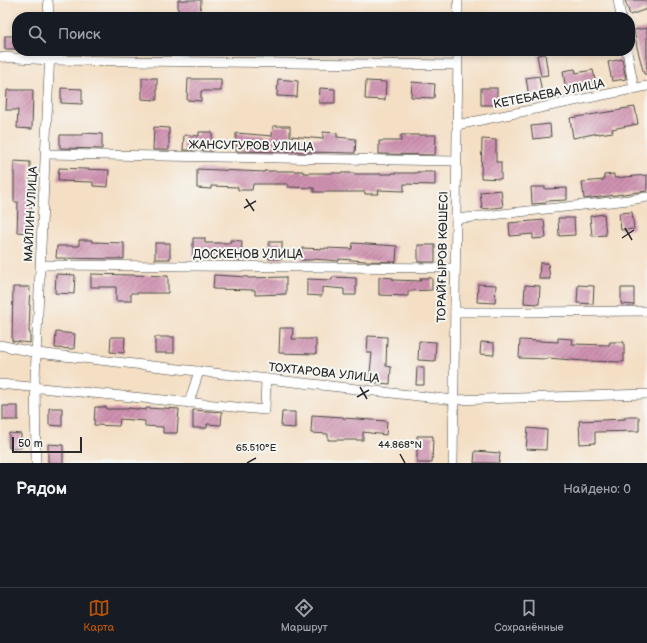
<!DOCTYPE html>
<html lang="ru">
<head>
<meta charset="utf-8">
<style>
  body { margin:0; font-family:"Balsamiq Sans",sans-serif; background:#242831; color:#f1f3f6 }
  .scale { position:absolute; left:12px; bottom:10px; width:70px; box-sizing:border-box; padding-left:4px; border:2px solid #2b2b2b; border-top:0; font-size:11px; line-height:14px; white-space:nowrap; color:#2b2b2b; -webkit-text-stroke:3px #f6f6f2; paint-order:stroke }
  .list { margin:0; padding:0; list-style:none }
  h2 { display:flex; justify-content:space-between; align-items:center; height:52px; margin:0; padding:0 16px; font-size:17px }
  h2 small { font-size:13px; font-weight:400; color:#9ea1a6 }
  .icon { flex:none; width:22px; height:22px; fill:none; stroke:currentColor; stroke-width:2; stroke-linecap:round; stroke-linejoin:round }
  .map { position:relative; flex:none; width:647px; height:463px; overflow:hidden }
  .search { position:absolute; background:#171b24; box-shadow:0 2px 6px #0003; left:12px; right:12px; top:12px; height:44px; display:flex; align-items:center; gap:10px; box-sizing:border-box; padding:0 14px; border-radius:16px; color:#9ea1a6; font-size:15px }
  .sheet { height:124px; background:#171b24 }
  nav { display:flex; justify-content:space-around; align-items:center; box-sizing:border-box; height:56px; border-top:1px solid #363941; background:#171b24; font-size:11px; color:#9ea1a6 }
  nav a { display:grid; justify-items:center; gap:2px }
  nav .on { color:#b45309 }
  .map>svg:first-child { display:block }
</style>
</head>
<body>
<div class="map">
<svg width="647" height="463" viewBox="0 0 647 463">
  <defs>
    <pattern id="building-hatch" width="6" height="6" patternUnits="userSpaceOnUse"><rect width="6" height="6" fill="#cf92b0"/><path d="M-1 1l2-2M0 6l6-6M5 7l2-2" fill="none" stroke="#a8778f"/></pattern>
  </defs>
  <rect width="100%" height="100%" fill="#f6f6f2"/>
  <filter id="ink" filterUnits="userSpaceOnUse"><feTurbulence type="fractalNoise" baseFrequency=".025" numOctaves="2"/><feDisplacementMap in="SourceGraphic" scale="8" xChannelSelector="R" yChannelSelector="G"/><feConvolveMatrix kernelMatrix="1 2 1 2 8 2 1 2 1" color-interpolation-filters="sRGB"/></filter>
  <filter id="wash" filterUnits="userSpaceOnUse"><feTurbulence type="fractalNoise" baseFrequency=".012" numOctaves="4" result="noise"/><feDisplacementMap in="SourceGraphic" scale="16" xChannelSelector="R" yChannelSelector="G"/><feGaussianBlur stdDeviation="0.9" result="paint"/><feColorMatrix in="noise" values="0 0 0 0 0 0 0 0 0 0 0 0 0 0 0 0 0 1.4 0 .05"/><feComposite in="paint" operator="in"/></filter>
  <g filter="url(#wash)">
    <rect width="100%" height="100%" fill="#f4dfc5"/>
    <g id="blocks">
      <g fill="url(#building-hatch)">
        <path d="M178,0H201L200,16L178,15Z"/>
        <path d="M625,0H646L647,4V9L630,15Z"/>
        <path d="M647,28V74H644L637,47L634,30Z"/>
        <rect x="5" y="36" width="12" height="13"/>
        <path d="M545,54L548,75L541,76L537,55Z"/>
        <path d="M622,59L626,79L612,81L608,62Z"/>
        <path d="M575,69L576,73L593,70L596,84L578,87L579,89L566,91L563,71Z"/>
        <path d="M539,76L542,94L529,97L526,78Z"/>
        <path d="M142,78H157V100L142,99Z"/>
        <path d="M188,79H221V91H201V101L187,100Z"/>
        <path d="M278,79L298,81L297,97L277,96Z"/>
        <path d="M366,81L386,82L385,100L365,99Z"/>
        <path d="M412,82L435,84L434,98L411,97Z"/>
        <path d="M61,88L82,89V104L61,103Z"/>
        <path d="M320,88L335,89V103H319Z"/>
        <rect x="481" y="88" width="16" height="17"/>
        <path d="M7,90H33L32,129L17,128L18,110H6Z"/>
        <path d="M635,107L638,124L612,129L613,132L599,134V133L573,138L570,118L621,110V109Z"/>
        <path d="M550,124L551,137L533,139L531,126Z"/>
        <path d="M273,126H290V136L323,139V132L337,133V137L356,139L355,153L309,152H301L289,151V152L236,151V133L272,136Z"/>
        <path d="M154,127L169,128V150H153Z"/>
        <path d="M199,132H212V151L183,150L184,135L199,136Z"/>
        <path d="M83,133L102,134V149L60,148V135H83Z"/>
        <path d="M401,135H436L435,155L379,154V141H401Z"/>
        <path d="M482,139L496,140V162H501V179L481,178Z"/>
        <path d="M14,161L30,162V188H32L30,233L17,232L18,202H14Z"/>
        <path d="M59,168L109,170L108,187L93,186V182L58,181Z"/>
        <path d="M197,169L264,172V171H303V173H354V174H392V173H417V172H435V185L404,184V191L378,190L379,194H365V192H314V188L288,187V184H253L252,190H238V187L211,186V189L197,188Z"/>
        <path d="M614,174V178L647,175V191L584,199L582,182L604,180V175Z"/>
        <path d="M531,187H545V189L567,188V200L546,201V203L532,204Z"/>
        <path d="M501,190L503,207L482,209L480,192Z"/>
        <path d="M632,212L634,229L621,230L619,213Z"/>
        <path d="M604,214L606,235L592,236L590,216Z"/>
        <path d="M558,218H574L575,235L559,236Z"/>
        <path d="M544,220L546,238L533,239V234L510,236L509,223Z"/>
        <path d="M193,238H205V243H230V240L242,241L241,260L229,259H193Z"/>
        <path d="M79,240H92V242L124,243V259L56,258L57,246H79Z"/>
        <rect x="269" y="242" width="13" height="17"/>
        <rect x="155" y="243" width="15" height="16"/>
        <path d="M353,243L397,246L396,262L366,261L339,259V261L313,259L312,260H301L302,248L325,249V248L352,249Z"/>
        <rect x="418" y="245" width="17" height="17"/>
        <path d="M540,263H548L550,279H539Z"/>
        <path d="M56,274L75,275L74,294L55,293Z"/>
        <path d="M91,274L168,276V293H131V301H116V287H91Z"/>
        <path d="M214,275L248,277V278L286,277V294L255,295V290L213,289Z"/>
        <path d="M332,277L356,278V295H344V289L322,287V296L307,295V279L332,280Z"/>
        <path d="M379,277L393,278V280L421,281L420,278H432V290L408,291V296L379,295Z"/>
        <path d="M478,284L496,285L495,303L477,302Z"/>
        <path d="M525,285L540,286L539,304L524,303Z"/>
        <path d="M578,285L594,286L593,304L577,303Z"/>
        <path d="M13,287H30L29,305H30L29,332H30V343L12,341Z"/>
        <path d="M621,288H634V305L621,304Z"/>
        <path d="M280,328H293L292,339H316V354L279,353Z"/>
        <path d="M56,332L75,334L74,349L55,348Z"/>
        <path d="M368,336L387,337L386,366L391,367L390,384L369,382L372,353H367Z"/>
        <path d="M111,337H125L124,353L110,352Z"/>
        <rect x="155" y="337" width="19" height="16"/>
        <path d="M558,338L573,339L572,344L609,345L610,342H624V362L584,361L548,358V359L519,358L520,340L558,342Z"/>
        <path d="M419,341L436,342L435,361L418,360Z"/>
        <path d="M481,342L494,343V355L480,354Z"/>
        <path d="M417,367H424V385H416Z"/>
        <rect x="3" y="406" width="15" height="14"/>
        <path d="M95,407H106V409H128V408L146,410V408L164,409V408L179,409L177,433H163V427L145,426V421L120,419L119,426L94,425Z"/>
        <path d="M49,408H62V426L49,425Z"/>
        <path d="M193,410L222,412L221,425L207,424V428H193Z"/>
        <path d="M282,412H295V428L281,427Z"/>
        <path d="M312,415L343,417V418L387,421L386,435L363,432V440H328V434L311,433Z"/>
        <path d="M625,417H639V431L595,432V443L580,444L579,421L625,419Z"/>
        <path d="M528,428L547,430L546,450L526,449Z"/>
        <path d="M9,433L21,434V448H9Z"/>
        <path d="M417,436H433L432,463H417Z"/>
        <path d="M48,444L63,445V463H48Z"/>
        <path d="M475,451L500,453L499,463H474Z"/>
      </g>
    </g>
  </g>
  <g filter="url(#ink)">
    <use href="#blocks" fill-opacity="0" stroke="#494642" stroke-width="1"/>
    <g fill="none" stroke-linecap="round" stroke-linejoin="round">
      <defs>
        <g id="minor">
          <path d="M48,0L49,17"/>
          <path d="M618,0L621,17"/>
          <path d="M458,17V0"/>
          <path d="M627,51L634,89"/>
          <path d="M0,57L50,60L457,65"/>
          <path d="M457,125L647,86"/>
          <path d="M46,154L456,161"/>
          <path d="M456,219L629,200L647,197"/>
          <path d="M41,265L455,268"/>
          <path d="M455,312H523L647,311"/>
          <path d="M0,345L37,353L454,400L647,394"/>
          <path d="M0,384L265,410L266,379"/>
          <path d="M189,403L199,371"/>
          <path d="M36,463L35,378L50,51"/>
          <path d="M453,463L458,51"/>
        </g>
      </defs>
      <use href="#minor" stroke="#494642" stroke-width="10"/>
      <use href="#minor" stroke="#fff" stroke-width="9"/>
    </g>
  </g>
  <path fill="none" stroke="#2b2b2b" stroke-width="1.5" d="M246,199L254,211M244,208L256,201M625,228L632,240M622,238L634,230M360,387L367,399M357,397L369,390M400,454L405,463M247,463L256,458"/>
  <g text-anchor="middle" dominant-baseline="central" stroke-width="4" stroke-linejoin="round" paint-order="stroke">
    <g font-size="12" fill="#2b2b2b" stroke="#f6f6f2">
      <text transform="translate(549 94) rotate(-11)">КЕТЕБАЕВА УЛИЦА</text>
      <text transform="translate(251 146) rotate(1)">ЖАНСУГУРОВ УЛИЦА</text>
      <text transform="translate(31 214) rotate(-87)">МАЙЛИН УЛИЦА</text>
      <text x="248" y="254">ДОСКЕНОВ УЛИЦА</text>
      <text transform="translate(443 257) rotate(-89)">ТОРАЙҒЫРОВ КӨШЕСІ</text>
      <text transform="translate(324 373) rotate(6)">ТОХТАРОВА УЛИЦА</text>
    </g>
  </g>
  <g font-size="10" text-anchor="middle" fill="#2b2b2b" stroke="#f6f6f2" stroke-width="4" stroke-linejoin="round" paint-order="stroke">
    <text x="400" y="448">44.868°N</text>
    <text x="256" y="451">65.510°E</text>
  </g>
</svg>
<div class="scale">50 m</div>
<div class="search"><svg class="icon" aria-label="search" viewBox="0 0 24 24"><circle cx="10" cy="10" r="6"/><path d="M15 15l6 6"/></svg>Поиск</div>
</div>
<section class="sheet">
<h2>Рядом<small>Найдено: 0</small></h2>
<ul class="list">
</ul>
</section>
<nav>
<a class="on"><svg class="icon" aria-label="map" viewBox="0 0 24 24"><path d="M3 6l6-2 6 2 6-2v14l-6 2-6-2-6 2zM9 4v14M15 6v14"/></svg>Карта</a>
<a><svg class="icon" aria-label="directions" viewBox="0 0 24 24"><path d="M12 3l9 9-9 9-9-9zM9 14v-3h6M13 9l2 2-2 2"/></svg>Маршрут</a>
<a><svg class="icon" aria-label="saved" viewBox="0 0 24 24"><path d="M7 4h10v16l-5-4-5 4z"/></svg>Сохранённые</a>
</nav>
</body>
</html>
